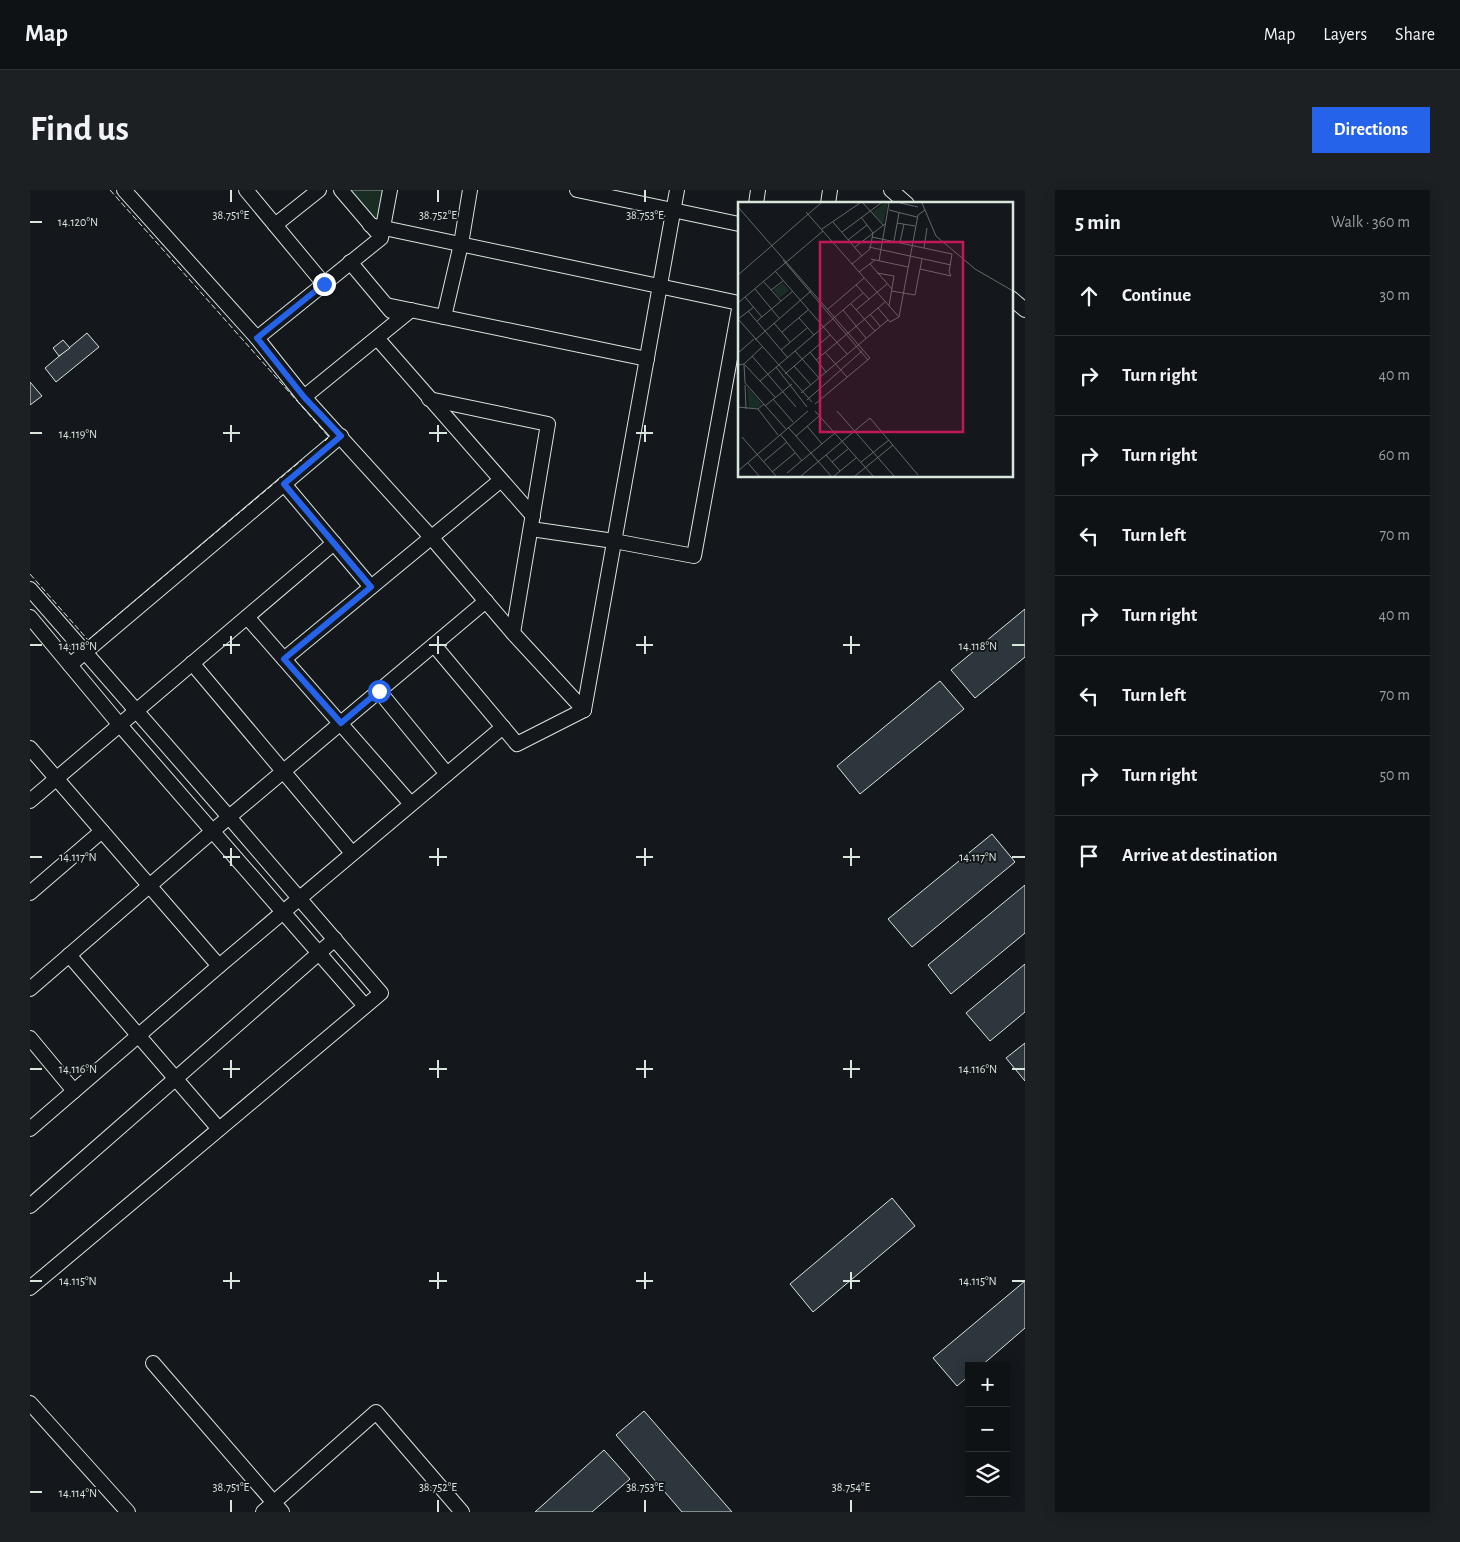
<!DOCTYPE html>
<html lang="en">
<head>
<meta charset="utf-8">
<style>
  body { margin:0; font-family:"Alegreya Sans",sans-serif; background:#1d2022; color:#f1f3f6 }
  .controls { position:absolute; right:15px; bottom:15px; display:grid; overflow:hidden; border-radius:0px; box-shadow:0 2px 12px #0003 }
  .controls button { width:45px; height:45px; display:grid; place-items:center; padding:0; border:0; border-bottom:1px solid #2f3234; background:#0f1215; color:#f1f3f6; font:25px sans-serif }
  .stop { position:absolute; width:15px; height:15px; margin:-11px; border:4px solid #2563eb; border-radius:50%; background:#fff }
  .stop.end { background:#2563eb; border-color:#fff; box-shadow:0 1px 5px #0008 }
  .list { margin:0; padding:0; list-style:none }
  h2 { display:flex; justify-content:space-between; align-items:center; height:65px; margin:0; padding:0 20px; font-size:21px }
  h2 small { font-size:16px; font-weight:400; color:#9b9ea0 }
  .list li { display:grid; grid-template-columns:32px 1fr auto; gap:15px; align-items:center; box-sizing:border-box; height:80px; padding:0 20px; border-top:1px solid #2f3234 }
  .list b { display:block; font-size:19px; white-space:nowrap }
  .list em { font-size:16px; font-style:normal; color:#9b9ea0 }
  .icon { flex:none; width:28px; height:28px; fill:none; stroke:currentColor; stroke-width:2; stroke-linecap:round; stroke-linejoin:round }
  .map { position:relative; flex:none; width:995px; height:1322px; overflow:hidden; border-radius:0px }
  header { display:flex; align-items:center; gap:30px; box-sizing:border-box; height:70px; padding:0 25px; background:#0f1215; border-bottom:1px solid #2f3234 }
  header strong { font-size:24px }
  nav { display:flex; gap:28px; margin-inline-start:auto; font-size:18px }
  .intro { display:flex; align-items:center; justify-content:space-between; box-sizing:border-box; height:120px; padding:0 30px }
  h1 { margin:0; font-size:35px }
  .button { padding:12px 22px; border-radius:0px; background:#2563eb; color:#fff; font-size:18px; font-weight:700 }
  main { display:flex; gap:30px; padding:0 30px }
  aside { flex:1; background:#0f1215; border-radius:0px; box-shadow:0 2px 12px #0003 }
  .map>svg:first-child { display:block }
</style>
</head>
<body>
<header>
<strong>Map</strong>
<nav><a>Map</a><a>Layers</a><a>Share</a></nav>
</header>
<div class="intro"><h1>Find us</h1><a class="button">Directions</a></div>
<main>
<div class="map">
<svg width="995" height="1322" viewBox="0 0 995 1322">
  <rect width="100%" height="100%" fill="#14181c"/>
  <path fill="#1a2d24" stroke="#939e99" d="M318,0H354L349,30L341,29Z"/>
  <g fill="#2c363c" stroke="#d8e6dc">
    <path d="M57,143L69,157L26,192L15,178Z"/>
    <path d="M33,150L40,158L29,166L23,158Z"/>
    <path d="M0,192L12,206L0,215Z"/>
    <path d="M995,419V467L945,508L921,480Z"/>
    <path d="M910,491L934,519L830,604L807,576Z"/>
    <path d="M962,644L985,672L882,757L858,729Z"/>
    <path d="M995,695V743L921,804L898,775Z"/>
    <path d="M995,774V822L960,851L936,823Z"/>
    <path d="M995,853V891L976,868Z"/>
    <path d="M862,1008L885,1036L783,1122L760,1094Z"/>
    <path d="M995,1091V1138L951,1176H939V1186L927,1196L903,1168Z"/>
    <path d="M614,1221L702,1322H652L586,1245Z"/>
    <path d="M574,1260L600,1289L562,1322H505Z"/>
  </g>
  <g fill="none" stroke-linecap="round" stroke-linejoin="round">
    <defs>
      <g id="minor">
        <path d="M94,0L227,148L274,207L401,347L483,443L554,520"/>
        <path d="M216,0L294,94"/>
        <path d="M311,0L346,41"/>
        <path d="M547,0L709,34"/>
        <path d="M861,0L877,14"/>
        <path d="M726,14L728,0"/>
        <path d="M798,14L800,0"/>
        <path d="M245,35L289,0"/>
        <path d="M340,35L709,113"/>
        <path d="M320,72L361,121"/>
        <path d="M981,108L995,120"/>
        <path d="M356,115L617,169"/>
        <path d="M414,127L431,54L440,0"/>
        <path d="M227,148L351,48L360,0"/>
        <path d="M347,148L503,326"/>
        <path d="M274,207L381,120"/>
        <path d="M399,209L518,234L483,443"/>
        <path d="M254,294L341,397"/>
        <path d="M501,339L584,351L664,366L709,119"/>
        <path d="M0,399L199,627L351,803L0,1098"/>
        <path d="M0,427L89,534L335,816"/>
        <path d="M217,427L381,614"/>
        <path d="M404,455L487,554L554,520"/>
        <path d="M254,469L471,290"/>
        <path d="M162,473L322,663"/>
        <path d="M40,475L311,246"/>
        <path d="M349,501L417,584"/>
        <path d="M554,520L647,0"/>
        <path d="M0,558L189,776"/>
        <path d="M0,611L304,353"/>
        <path d="M0,703L72,641"/>
        <path d="M39,765L189,939"/>
        <path d="M0,799L199,627L456,411"/>
        <path d="M0,848L44,901"/>
        <path d="M0,939L189,776L473,537"/>
        <path d="M0,1016L305,749"/>
        <path d="M123,1173L252,1322"/>
        <path d="M0,1213L98,1322"/>
        <path d="M233,1322L346,1222L432,1322"/>
      </g>
    </defs>
    <use href="#minor" stroke="#d8e6dc" stroke-width="16"/>
    <use href="#minor" stroke="#14181c" stroke-width="14"/>
    <g stroke="#d8e6dc" stroke-width="1" stroke-dasharray="6 2.5" stroke-linecap="butt">
      <path d="M80,0L299,247L295,251"/>
      <path d="M0,384L58,450L272,270"/>
    </g>
  </g>
  <g fill="none" stroke-linecap="round" stroke-linejoin="round">
    <path stroke="#2563eb" stroke-width="6" d="M294,94L227,148L274,207L311,246L254,294L341,397L254,469L311,533L349,501"/>
  </g>
  <path fill="none" stroke="#d8e6dc" stroke-width="2" d="M201,0V12M408,0V12M615,0V12M0,32H12M201,235V252M408,235V252M615,235V252M0,243H12M193,243H210M399,243H417M606,243H623M201,446V464M408,446V464M615,446V464M821,446V464M0,455H12M193,455H210M399,455H417M606,455H623M813,455H830M982,455H995M201,658V676M408,658V676M615,658V676M821,658V676M0,667H12M193,667H210M399,667H417M606,667H623M813,667H830M982,667H995M201,870V888M408,870V888M615,870V888M821,870V888M0,879H12M193,879H210M399,879H417M606,879H623M813,879H830M982,879H995M201,1082V1099M408,1082V1099M615,1082V1099M821,1082V1099M0,1091H12M193,1091H210M399,1091H417M606,1091H623M813,1091H830M982,1091H995M0,1302H12M201,1310V1322M408,1310V1322M615,1310V1322M821,1310V1322"/>
  <g transform="translate(708 12)">
    <rect width="275" height="275" fill="#14181c"/>
    <path d="M147,1H150L145,22L134,10ZM45,81L51,88L42,96L35,88ZM9,185L24,202L19,206H11Z" fill="#1a2d24"/>
    <path fill="none" stroke="#626a69" stroke-width="1" d="M125,1L146,24M162,1L180,5M184,1L198,34L237,67L275,89M0,5L132,156L77,202M151,8L179,15M68,10L161,115M95,20L124,54M159,21L177,24M84,27L122,1M104,30L143,1M134,35L214,52L211,70L213,74L182,67M110,38L129,23M156,39L161,11M162,40L166,22M117,45L147,22M131,45L213,63M186,46L189,26M133,57L170,65M45,58L130,158M141,59L151,1M114,62L132,47L135,31L123,15M132,62L154,87M37,69L109,152M121,70L137,58M139,71L156,74L151,104M0,73L83,1M25,79L43,99M118,83L131,97M17,87L41,116M33,88L45,79M154,89L177,93L184,57M7,95L24,115M0,101L85,29M113,102L137,129M140,106L152,120L161,115M89,108L126,76M105,108L128,136M118,108L149,82M10,109L50,156M132,112L142,124M161,115L180,13L187,8M61,116L76,133M0,117L74,200M0,117L16,105M19,119L55,89M36,121L52,140M44,130L70,108M17,138L73,89M43,148L69,126M57,149L81,176M72,150L88,170M87,150L109,175M0,151L16,137M14,154L58,205M78,158L147,100M6,162L7,181L48,227M0,163L6,162L24,145M7,163L37,195M56,164L73,183M38,165L69,205M47,172L92,133M22,179L125,91M7,183L8,207M63,191L150,118M35,197L55,220M69,198L124,149M27,204L54,182M0,205L20,207L26,202M20,207L40,233M77,209L135,274M99,209L156,274M69,224L84,242M50,225L93,274M42,232L64,259M58,234L81,214M4,235L38,274M88,253L102,269M25,260L49,240M94,260L110,247M123,260L151,238M10,261L21,274M0,269L70,209M34,270L57,251M49,271L97,231M63,274L132,216L180,273M96,274L118,256M117,274L155,243"/>
    <path fill="#c2185b" fill-opacity="0.15" stroke="#c2185b" stroke-width="2.5" d="M82,40H225V230H82Z"/>
    <rect width="275" height="275" fill="none" stroke="#d8e6dc" stroke-width="2.5"/>
  </g>
  <g font-size="12" text-anchor="middle" fill="#d8e6dc" stroke="#14181c" stroke-width="4" stroke-linejoin="round" paint-order="stroke">
    <text x="201" y="29">38.751°E</text>
    <text x="408" y="29">38.752°E</text>
    <text x="615" y="29">38.753°E</text>
    <text x="48" y="36">14.120°N</text>
    <text x="48" y="248">14.119°N</text>
    <text x="48" y="460">14.118°N</text>
    <text x="948" y="460">14.118°N</text>
    <text x="48" y="671">14.117°N</text>
    <text x="948" y="671">14.117°N</text>
    <text x="48" y="883">14.116°N</text>
    <text x="948" y="883">14.116°N</text>
    <text x="48" y="1095">14.115°N</text>
    <text x="948" y="1095">14.115°N</text>
    <text x="201" y="1301">38.751°E</text>
    <text x="408" y="1301">38.752°E</text>
    <text x="615" y="1301">38.753°E</text>
    <text x="821" y="1301">38.754°E</text>
    <text x="48" y="1307">14.114°N</text>
  </g>
</svg>
<div class="controls">
<button>+</button>
<button>−</button>
<button><svg class="icon" aria-label="layers" viewBox="0 0 24 24"><path d="M12 4l9 5-9 5-9-5zM3 14l9 5 9-5"/></svg></button>
</div>
<div class="stop" style="left:349px;top:501px"></div>
<div class="stop end" style="left:294px;top:94px"></div>
</div>
<aside>
<h2>5 min<small>Walk · 360 m</small></h2>
<ul class="list">
<li><svg class="icon" aria-label="ahead" viewBox="0 0 24 24"><path d="M12 20V5M6 11l6-6 6 6"/></svg><div><b>Continue</b></div><em>30 m</em></li>
<li><svg class="icon" aria-label="right" viewBox="0 0 24 24"><path d="M7 20v-9h11M14 6l5 5-5 5"/></svg><div><b>Turn right</b></div><em>40 m</em></li>
<li><svg class="icon" aria-label="right" viewBox="0 0 24 24"><path d="M7 20v-9h11M14 6l5 5-5 5"/></svg><div><b>Turn right</b></div><em>60 m</em></li>
<li><svg class="icon" aria-label="left" viewBox="0 0 24 24"><path d="M17 20v-9H6M10 6l-5 5 5 5"/></svg><div><b>Turn left</b></div><em>70 m</em></li>
<li><svg class="icon" aria-label="right" viewBox="0 0 24 24"><path d="M7 20v-9h11M14 6l5 5-5 5"/></svg><div><b>Turn right</b></div><em>40 m</em></li>
<li><svg class="icon" aria-label="left" viewBox="0 0 24 24"><path d="M17 20v-9H6M10 6l-5 5 5 5"/></svg><div><b>Turn left</b></div><em>70 m</em></li>
<li><svg class="icon" aria-label="right" viewBox="0 0 24 24"><path d="M7 20v-9h11M14 6l5 5-5 5"/></svg><div><b>Turn right</b></div><em>50 m</em></li>
<li><svg class="icon" aria-label="arrive" viewBox="0 0 24 24"><path d="M6 21V4h12l-3 4 3 4H6"/></svg><div><b>Arrive at destination</b></div></li>
</ul>
</aside>
</main>
</body>
</html>
